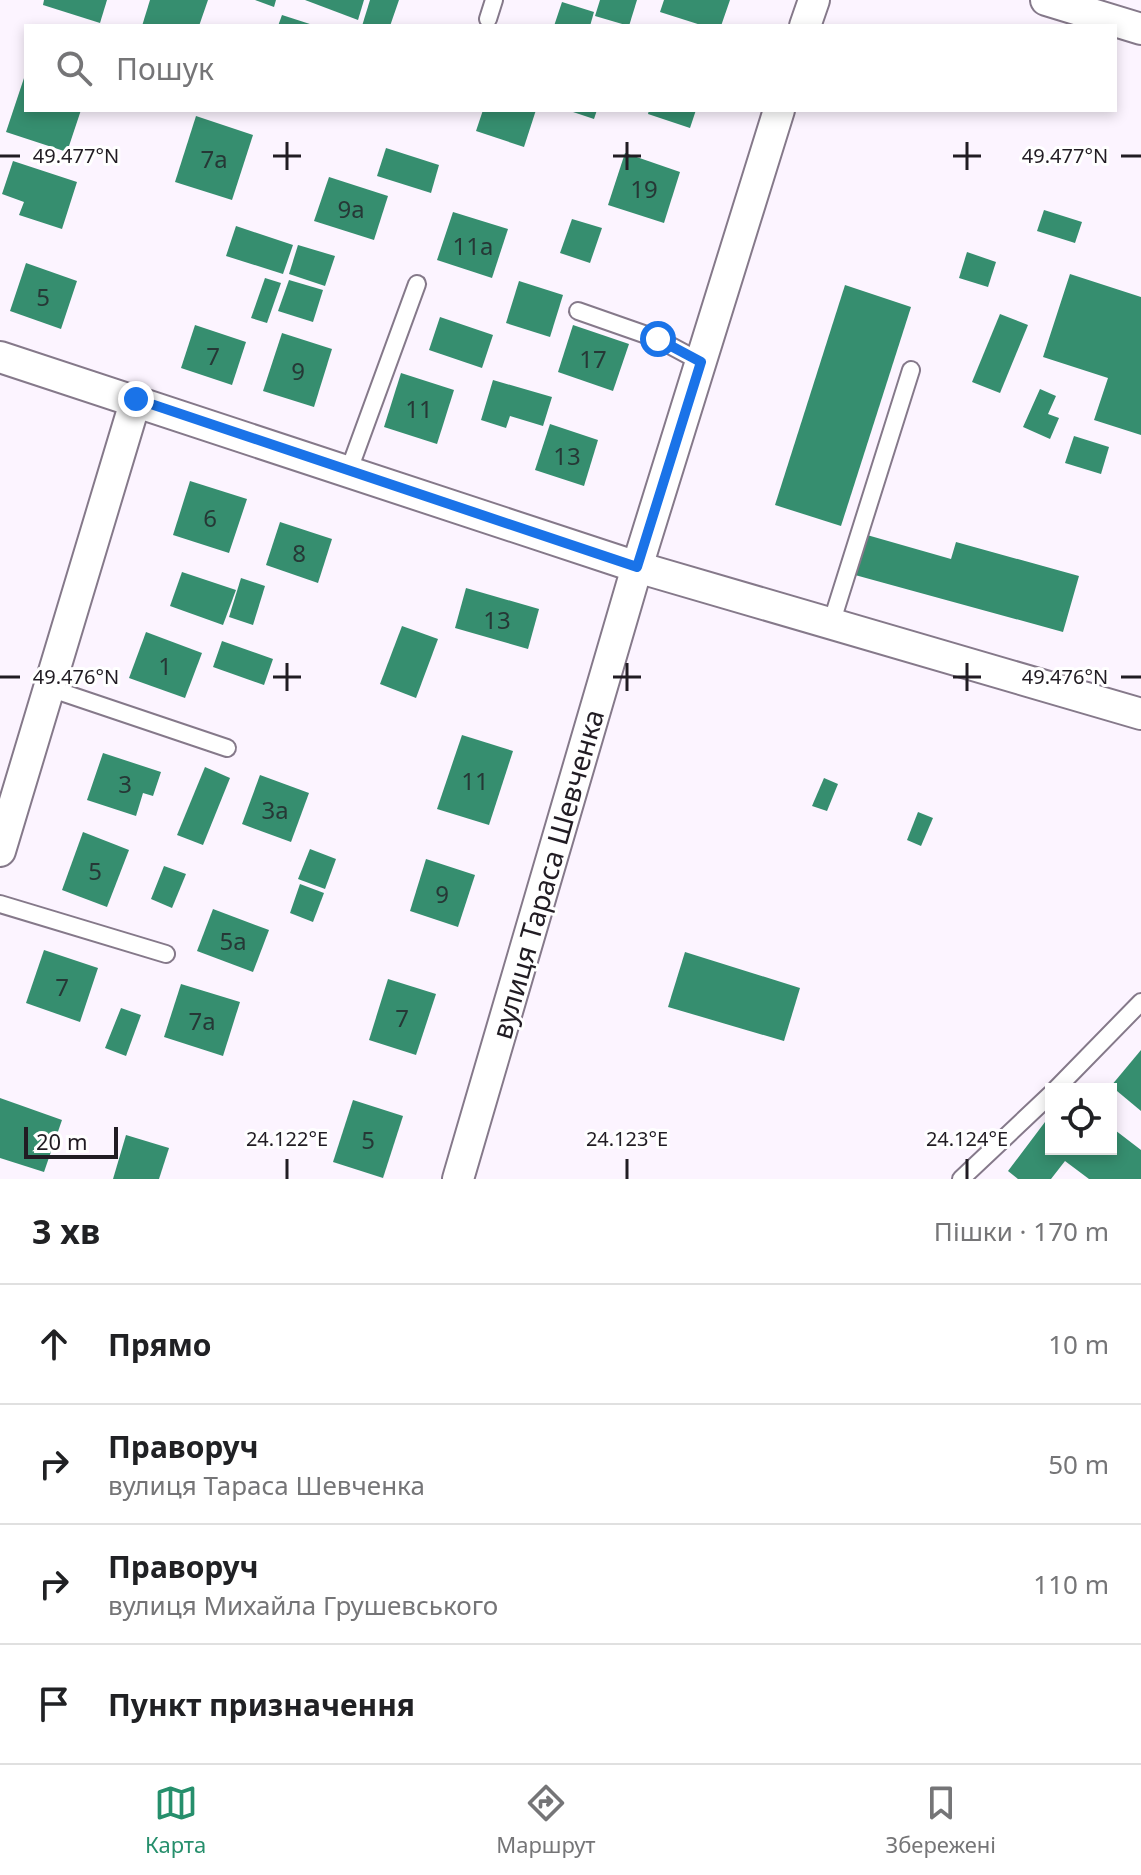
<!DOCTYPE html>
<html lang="uk">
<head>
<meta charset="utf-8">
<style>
  body { margin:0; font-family:"Noto Sans",sans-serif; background:#f2f2f2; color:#202124 }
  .controls { position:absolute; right:24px; bottom:24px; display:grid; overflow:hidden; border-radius:0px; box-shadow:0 4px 12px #0003 }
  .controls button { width:72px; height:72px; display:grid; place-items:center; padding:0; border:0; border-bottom:2px solid #e0e0e0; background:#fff; color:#202124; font:40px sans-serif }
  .scale { position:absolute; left:24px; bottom:20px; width:94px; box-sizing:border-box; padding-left:8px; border:4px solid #211c23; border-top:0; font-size:22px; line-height:28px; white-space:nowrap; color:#211c23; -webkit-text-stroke:6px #fff; paint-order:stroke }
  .stop { position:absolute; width:24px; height:24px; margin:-18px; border:6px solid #1a73e8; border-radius:50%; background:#fff }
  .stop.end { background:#1a73e8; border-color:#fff; box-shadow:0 2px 8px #0008 }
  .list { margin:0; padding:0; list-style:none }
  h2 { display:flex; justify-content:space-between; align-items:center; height:104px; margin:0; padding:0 32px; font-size:34px }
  h2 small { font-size:26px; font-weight:400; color:#757577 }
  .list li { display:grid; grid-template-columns:52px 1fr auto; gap:24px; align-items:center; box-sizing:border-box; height:120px; padding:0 32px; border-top:2px solid #e0e0e0 }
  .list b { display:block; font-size:30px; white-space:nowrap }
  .list p { margin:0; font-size:26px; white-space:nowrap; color:#757577 }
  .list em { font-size:26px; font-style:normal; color:#757577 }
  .icon { flex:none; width:44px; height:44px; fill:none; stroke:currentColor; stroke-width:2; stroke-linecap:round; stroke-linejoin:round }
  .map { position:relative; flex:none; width:1141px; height:1179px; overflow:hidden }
  .search { position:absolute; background:#fff; box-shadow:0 4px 12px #0003; left:24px; right:24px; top:24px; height:88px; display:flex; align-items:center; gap:20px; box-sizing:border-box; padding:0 28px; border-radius:0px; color:#757577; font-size:30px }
  .sheet { height:584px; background:#fff }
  nav { display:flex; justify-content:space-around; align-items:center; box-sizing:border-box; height:112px; border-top:2px solid #e0e0e0; background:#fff; font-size:22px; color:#757577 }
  nav a { display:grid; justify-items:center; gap:4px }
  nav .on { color:#268f6c }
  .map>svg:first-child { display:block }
</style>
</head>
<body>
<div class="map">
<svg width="1141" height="1179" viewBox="0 0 1141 1179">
  <rect width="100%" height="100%" fill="#fcf4ff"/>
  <g fill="#368e6f">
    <path d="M44,0H107L100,23L43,5Z"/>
    <path d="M150,0H208L199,26H142Z"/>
    <path d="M255,0H276L274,7Z"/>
    <path d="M305,0H364L358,20Z"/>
    <path d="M370,0H399L390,26H362Z"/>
    <path d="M600,0H637L629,26L595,16Z"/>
    <path d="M664,0H730L721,26H704L660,12Z"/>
    <path d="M562,2L594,12L590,26H554Z"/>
    <path d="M282,15L313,25V26H278Z"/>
    <path d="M25,75L26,110H81L67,152L6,132Z"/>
    <path d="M483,110H536L524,147L476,131Z"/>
    <path d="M567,110H597L594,119Z"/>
    <path d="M649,110H696L690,128L648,114Z"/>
    <path d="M196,116L253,135L232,200L175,182Z"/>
    <path d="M386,148L439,165L431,193L377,176Z"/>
    <path d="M625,153L680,172L664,223L608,205Z"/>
    <path d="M13,161L77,182L62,229L19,215L24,202L2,194Z"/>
    <path d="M329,177L388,196L374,240L314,221Z"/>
    <path d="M1044,210L1082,222L1075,243L1037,231Z"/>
    <path d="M453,212L508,229L492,278L437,260Z"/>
    <path d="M572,219L602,228L590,263L560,253Z"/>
    <path d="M236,226L293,245L283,274L226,256Z"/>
    <path d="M298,245L335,256L325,286L289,274Z"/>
    <path d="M967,252L996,262L988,287L959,278Z"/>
    <path d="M26,263L77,281L61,329L10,311Z"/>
    <path d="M1070,274L1141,297V435L1094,420L1108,378L1043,357Z"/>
    <path d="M265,278L281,283L267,323L251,318Z"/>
    <path d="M289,280L323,290L313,322L278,311Z"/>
    <path d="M519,281L563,295L550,337L506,323Z"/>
    <path d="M845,285L911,307L841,526L775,505Z"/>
    <path d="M1000,314L1028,325L1000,393L972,382Z"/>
    <path d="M440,317L493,335L482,368L429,350Z"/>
    <path d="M195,325L246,342L232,385L181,368Z"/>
    <path d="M573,325L629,344L613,391L558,372Z"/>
    <path d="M282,333L332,349L314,407L263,391Z"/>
    <path d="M401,373L454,390L437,444L384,427Z"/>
    <path d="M493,380L552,397L543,426L510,416L506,428L481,420Z"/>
    <path d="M1040,389L1056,396L1048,414L1059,418L1050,439L1023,427Z"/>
    <path d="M550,424L598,440L584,486L535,470Z"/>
    <path d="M1074,436L1109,447L1101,474L1065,463Z"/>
    <path d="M190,481L247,499L229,553L173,535Z"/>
    <path d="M280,522L332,539L318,583L266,565Z"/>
    <path d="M867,535L951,559L956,542L1079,576L1063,632L855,575Z"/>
    <path d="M182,572L236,590L223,625L170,606Z"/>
    <path d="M241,578L265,586L253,625L229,617Z"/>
    <path d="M466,588L539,609L528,649L455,628Z"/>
    <path d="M402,626L438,639L416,698L380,684Z"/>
    <path d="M146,632L202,653L185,698L129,678Z"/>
    <path d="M222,641L273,659L264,685L213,667Z"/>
    <path d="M462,735L513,751L489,825L437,809Z"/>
    <path d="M103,753L161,772L153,796L143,793L136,816L87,800Z"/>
    <path d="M205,767L230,778L203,845L177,835Z"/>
    <path d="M260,775L309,793L291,842L242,824Z"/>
    <path d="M824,778L838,784L827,811L812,806Z"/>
    <path d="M918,812L933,818L921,846L907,840Z"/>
    <path d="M83,832L129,850L107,907L62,890Z"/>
    <path d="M310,849L336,859L325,889L298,879Z"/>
    <path d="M426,859L475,875L458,927L410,911Z"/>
    <path d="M164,866L186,874L172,908L151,899Z"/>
    <path d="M300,884L324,893L313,922L290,913Z"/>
    <path d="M213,909L269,930L253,972L197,951Z"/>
    <path d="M44,950L98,968L80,1022L26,1003Z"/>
    <path d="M685,952L800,988L784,1041L668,1007Z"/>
    <path d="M388,979L436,994L416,1055L369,1040Z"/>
    <path d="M181,984L240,1002L223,1056L164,1037Z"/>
    <path d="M121,1008L141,1015L126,1056L105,1048Z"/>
    <path d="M1141,1050V1111L1111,1086Z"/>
    <path d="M0,1098L62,1120L44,1172L0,1158Z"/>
    <path d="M353,1100L403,1116L383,1178L333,1162Z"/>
    <path d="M1051,1114V1149H1111V1127L1141,1150V1179H1089L1065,1161L1051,1179H1018L1008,1171Z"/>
    <path d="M126,1135L169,1148L159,1179H113Z"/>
  </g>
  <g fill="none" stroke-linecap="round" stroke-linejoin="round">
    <defs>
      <g id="lane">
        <path d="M488,19L494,0"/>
        <path d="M578,311L658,339L701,362"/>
        <path d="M349,470L417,284"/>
        <path d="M831,624L911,370"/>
        <path d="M49,688L227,748"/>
        <path d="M0,904L166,954"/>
        <path d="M1056,1089L1141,1002"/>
        <path d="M961,1179L1051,1094"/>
      </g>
      <g id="street">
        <path d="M1046,0L1141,29"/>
        <path d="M805,26L814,0"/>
        <path d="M0,357L637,567L1141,714"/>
        <path d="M0,851L136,399"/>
        <path d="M458,1179L637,567L779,110"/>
      </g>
    </defs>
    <use href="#lane" stroke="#85798a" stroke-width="20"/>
    <use href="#street" stroke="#85798a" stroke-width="34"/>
    <use href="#lane" stroke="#fff" stroke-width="16"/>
    <use href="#street" stroke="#fff" stroke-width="30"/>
  </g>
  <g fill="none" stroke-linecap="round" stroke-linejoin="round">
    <path stroke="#1a73e8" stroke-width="10" d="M136,399L637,567L701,362L658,339"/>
  </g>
  <path fill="none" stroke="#211c23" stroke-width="3" d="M287,142V170M627,142V170M967,142V170M0,156H20M273,156H301M613,156H641M953,156H981M1121,156H1141M287,663V691M627,663V691M967,663V691M0,677H20M273,677H301M613,677H641M953,677H981M1121,677H1141M287,1159V1179M627,1159V1179M967,1159V1179"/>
  <g text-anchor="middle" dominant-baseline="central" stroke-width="6" stroke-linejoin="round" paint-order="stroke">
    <g font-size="24" fill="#263836">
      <text x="214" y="158">7а</text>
      <text x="644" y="188">19</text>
      <text x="351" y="208">9а</text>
      <text x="473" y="245">11а</text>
      <text x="43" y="296">5</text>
      <text x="213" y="355">7</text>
      <text x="593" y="358">17</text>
      <text x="298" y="370">9</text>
      <text x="419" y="408">11</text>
      <text x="567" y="455">13</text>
      <text x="210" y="517">6</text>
      <text x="299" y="552">8</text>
      <text x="497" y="619">13</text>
      <text x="165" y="665">1</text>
      <text x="475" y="780">11</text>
      <text x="125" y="783">3</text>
      <text x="275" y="809">3а</text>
      <text x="95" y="870">5</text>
      <text x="442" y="893">9</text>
      <text x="233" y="940">5а</text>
      <text x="62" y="986">7</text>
      <text x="402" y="1017">7</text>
      <text x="202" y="1020">7а</text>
      <text x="368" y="1139">5</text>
    </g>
    <g font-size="28" fill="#211c23" stroke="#fff">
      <text transform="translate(547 874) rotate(-74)">вулиця Тараса Шевченка</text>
    </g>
  </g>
  <g font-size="20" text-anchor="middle" fill="#211c23" stroke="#fff" stroke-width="6" stroke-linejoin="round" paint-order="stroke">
    <text x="76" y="163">49.477°N</text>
    <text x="1065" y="163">49.477°N</text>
    <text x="76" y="684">49.476°N</text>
    <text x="1065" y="684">49.476°N</text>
    <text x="287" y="1146">24.122°E</text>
    <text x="627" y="1146">24.123°E</text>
    <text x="967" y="1146">24.124°E</text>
  </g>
</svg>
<div class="controls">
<button><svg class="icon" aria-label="locate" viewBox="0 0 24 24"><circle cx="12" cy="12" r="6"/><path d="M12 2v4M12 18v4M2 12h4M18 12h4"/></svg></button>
</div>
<div class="scale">20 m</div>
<div class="stop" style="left:658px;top:339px"></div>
<div class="stop end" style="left:136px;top:399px"></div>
<div class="search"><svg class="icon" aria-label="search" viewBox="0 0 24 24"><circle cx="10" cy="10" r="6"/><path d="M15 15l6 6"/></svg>Пошук</div>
</div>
<section class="sheet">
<h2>3 хв<small>Пішки · 170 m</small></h2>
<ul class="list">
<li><svg class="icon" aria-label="ahead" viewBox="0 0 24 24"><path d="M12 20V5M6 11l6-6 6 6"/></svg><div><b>Прямо</b></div><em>10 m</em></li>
<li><svg class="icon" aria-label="right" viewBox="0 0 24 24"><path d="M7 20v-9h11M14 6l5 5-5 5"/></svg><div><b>Праворуч</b><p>вулиця Тараса Шевченка</p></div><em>50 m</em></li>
<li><svg class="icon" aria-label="right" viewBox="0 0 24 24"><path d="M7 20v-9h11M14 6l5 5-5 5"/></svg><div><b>Праворуч</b><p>вулиця Михайла Грушевського</p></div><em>110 m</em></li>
<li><svg class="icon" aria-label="arrive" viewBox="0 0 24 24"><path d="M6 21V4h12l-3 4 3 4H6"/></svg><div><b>Пункт призначення</b></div></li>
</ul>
</section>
<nav>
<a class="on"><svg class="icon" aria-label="map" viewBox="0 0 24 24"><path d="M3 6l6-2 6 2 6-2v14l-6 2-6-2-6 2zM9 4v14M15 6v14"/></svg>Карта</a>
<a><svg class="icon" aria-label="directions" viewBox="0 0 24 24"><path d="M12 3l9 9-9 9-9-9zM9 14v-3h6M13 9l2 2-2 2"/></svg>Маршрут</a>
<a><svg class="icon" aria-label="saved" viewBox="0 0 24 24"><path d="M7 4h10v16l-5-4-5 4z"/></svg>Збережені</a>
</nav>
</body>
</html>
